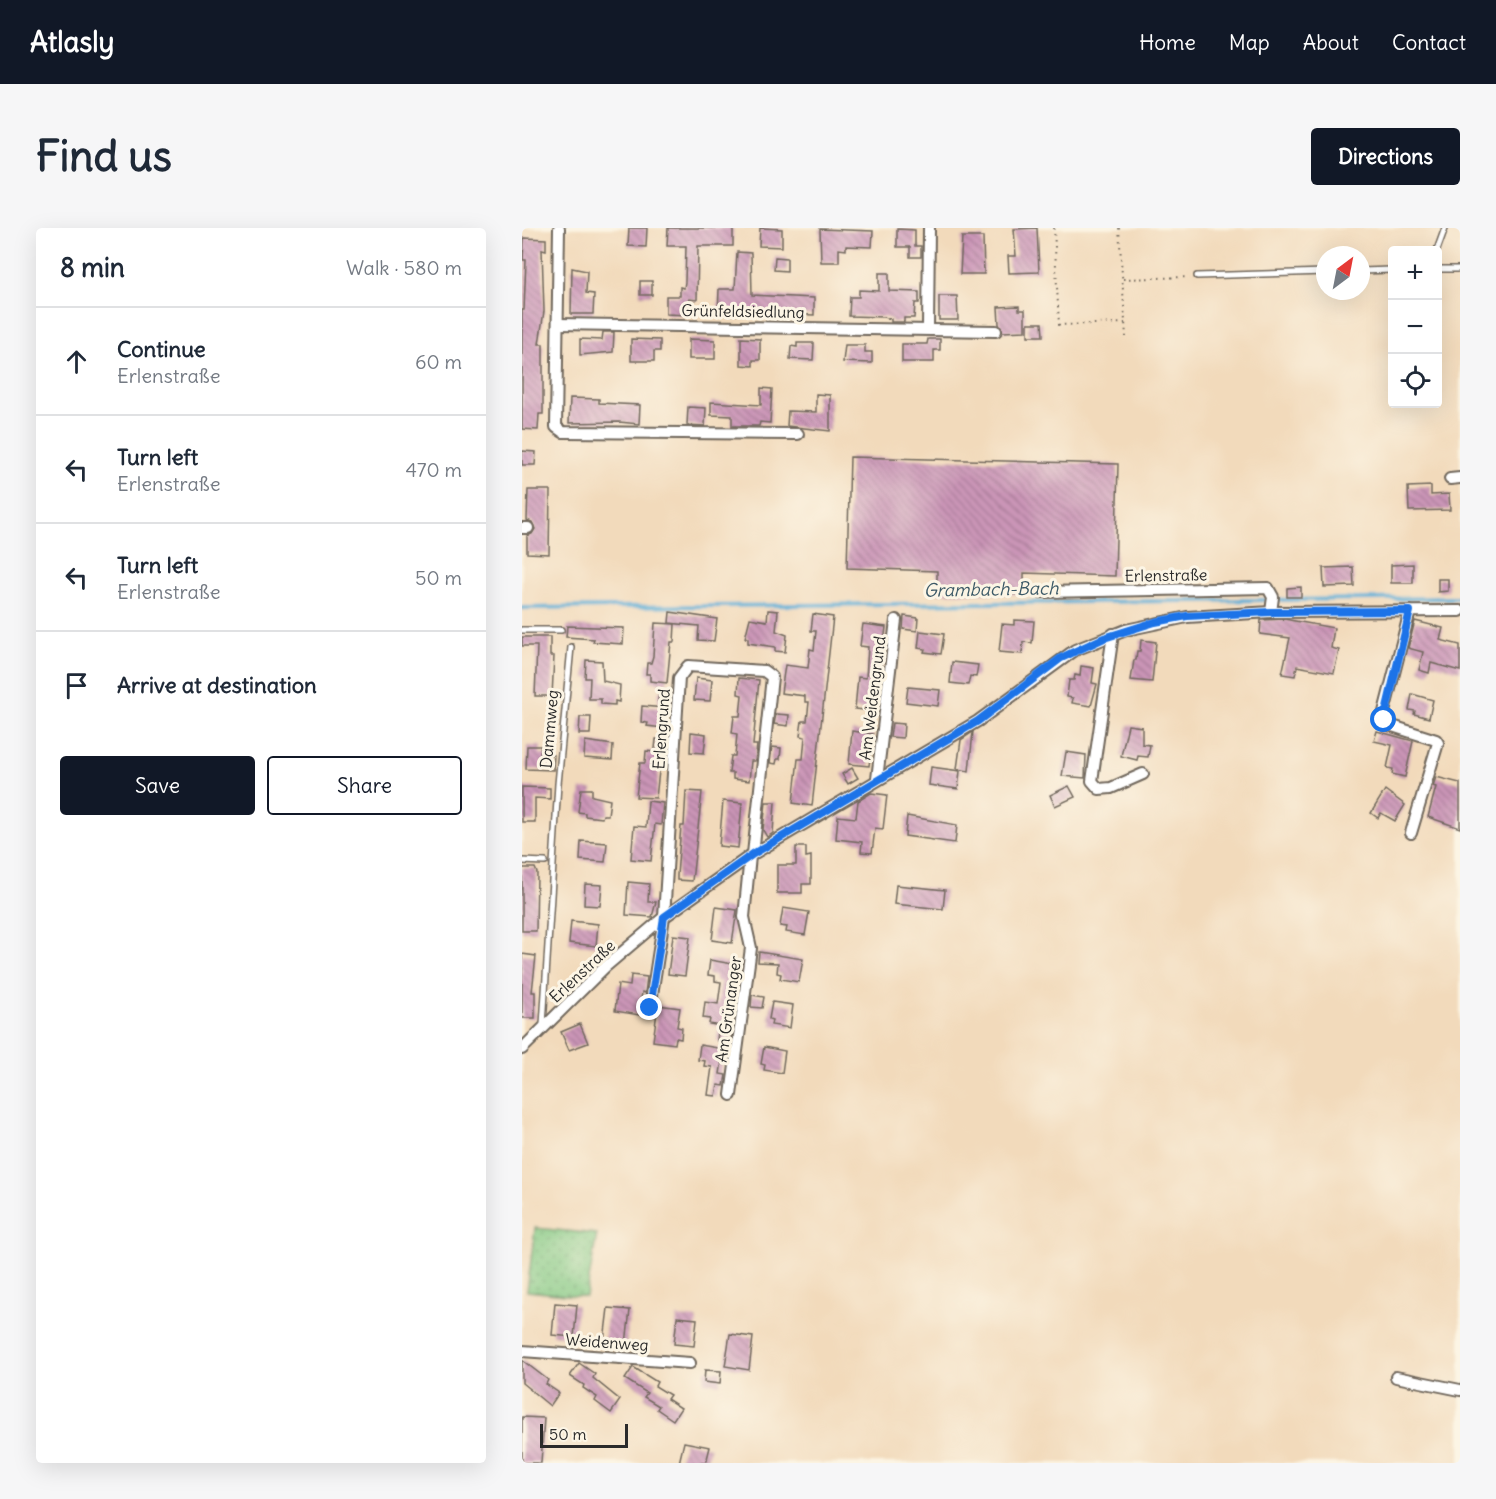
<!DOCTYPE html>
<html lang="en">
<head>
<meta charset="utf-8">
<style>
  body { margin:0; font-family:Delius,sans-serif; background:#f6f6f7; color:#1f2937 }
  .controls { position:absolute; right:18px; top:18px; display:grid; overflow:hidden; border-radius:6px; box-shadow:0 6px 24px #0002 }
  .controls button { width:54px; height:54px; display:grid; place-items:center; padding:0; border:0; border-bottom:2px solid #e0e1e3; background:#fff; color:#1f2937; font:30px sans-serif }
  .compass { position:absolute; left:794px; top:18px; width:54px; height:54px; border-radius:50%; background:#fff; box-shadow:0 6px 24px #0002; rotate:32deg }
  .scale { position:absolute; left:18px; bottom:15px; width:88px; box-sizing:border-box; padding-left:6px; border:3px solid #2b2b2b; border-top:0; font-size:16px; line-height:21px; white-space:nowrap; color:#2b2b2b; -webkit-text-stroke:4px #fcf5e5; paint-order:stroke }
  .stop { position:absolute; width:18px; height:18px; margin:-14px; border:4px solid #1a73e8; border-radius:50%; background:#fff }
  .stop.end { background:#1a73e8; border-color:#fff; box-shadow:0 2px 6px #0008 }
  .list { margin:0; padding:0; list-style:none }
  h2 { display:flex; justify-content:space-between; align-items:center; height:78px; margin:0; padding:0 24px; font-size:26px }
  h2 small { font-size:20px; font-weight:400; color:#747a83 }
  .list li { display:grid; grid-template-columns:39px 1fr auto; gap:18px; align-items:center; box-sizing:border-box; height:108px; padding:0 24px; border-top:2px solid #e0e1e3 }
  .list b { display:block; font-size:22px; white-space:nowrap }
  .list p { margin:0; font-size:20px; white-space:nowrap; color:#747a83 }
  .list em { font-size:20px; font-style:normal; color:#747a83 }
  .actions { display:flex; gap:12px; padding:18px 24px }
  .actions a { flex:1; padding:14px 0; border:2px solid #111827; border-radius:6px; text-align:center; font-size:21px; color:#111827 }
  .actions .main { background:#111827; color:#fff }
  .icon { flex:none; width:33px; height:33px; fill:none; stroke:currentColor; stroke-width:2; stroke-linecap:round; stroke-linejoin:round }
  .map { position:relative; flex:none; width:938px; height:1235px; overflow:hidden; border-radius:6px }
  header { display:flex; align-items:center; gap:36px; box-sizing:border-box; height:84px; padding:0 30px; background:#111827; color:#fff }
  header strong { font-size:28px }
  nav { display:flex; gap:33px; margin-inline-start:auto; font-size:21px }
  .intro { display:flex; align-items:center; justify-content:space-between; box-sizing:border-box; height:144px; padding:0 36px }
  h1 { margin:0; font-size:42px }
  .button { padding:15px 27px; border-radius:6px; background:#111827; color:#fff; font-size:21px; font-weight:700 }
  main { display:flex; gap:36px; padding:0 36px }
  aside { flex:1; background:#fff; border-radius:6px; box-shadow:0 6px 24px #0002 }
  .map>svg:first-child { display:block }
</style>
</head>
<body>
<header>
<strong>Atlasly</strong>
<nav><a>Home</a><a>Map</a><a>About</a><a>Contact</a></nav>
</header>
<div class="intro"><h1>Find us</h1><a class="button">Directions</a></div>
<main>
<aside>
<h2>8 min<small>Walk · 580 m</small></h2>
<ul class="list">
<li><svg class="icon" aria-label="ahead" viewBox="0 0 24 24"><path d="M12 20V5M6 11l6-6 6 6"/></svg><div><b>Continue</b><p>Erlenstraße</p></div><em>60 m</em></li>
<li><svg class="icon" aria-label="left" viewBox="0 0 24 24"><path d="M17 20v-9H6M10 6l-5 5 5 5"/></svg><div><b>Turn left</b><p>Erlenstraße</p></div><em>470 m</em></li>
<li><svg class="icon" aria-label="left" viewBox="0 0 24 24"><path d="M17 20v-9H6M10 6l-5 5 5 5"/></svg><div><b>Turn left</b><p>Erlenstraße</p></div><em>50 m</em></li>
<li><svg class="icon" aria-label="arrive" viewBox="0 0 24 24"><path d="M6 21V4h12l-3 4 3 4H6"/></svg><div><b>Arrive at destination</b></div></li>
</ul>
<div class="actions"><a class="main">Save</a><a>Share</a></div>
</aside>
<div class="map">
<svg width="938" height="1235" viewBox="0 0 938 1235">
  <defs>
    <pattern id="grass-dots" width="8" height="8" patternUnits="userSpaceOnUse" patternTransform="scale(1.5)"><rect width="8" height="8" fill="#82c882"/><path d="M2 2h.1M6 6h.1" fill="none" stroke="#6ba36b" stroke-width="1.8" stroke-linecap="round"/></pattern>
    <pattern id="building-back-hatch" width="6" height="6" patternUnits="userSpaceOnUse" patternTransform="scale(1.5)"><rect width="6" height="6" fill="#cb95b7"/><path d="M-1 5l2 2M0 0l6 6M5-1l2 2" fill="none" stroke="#a57a95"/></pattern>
  </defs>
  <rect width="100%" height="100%" fill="#fcf5e5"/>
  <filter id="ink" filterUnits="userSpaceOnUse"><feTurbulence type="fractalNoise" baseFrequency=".0167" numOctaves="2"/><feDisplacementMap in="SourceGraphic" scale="12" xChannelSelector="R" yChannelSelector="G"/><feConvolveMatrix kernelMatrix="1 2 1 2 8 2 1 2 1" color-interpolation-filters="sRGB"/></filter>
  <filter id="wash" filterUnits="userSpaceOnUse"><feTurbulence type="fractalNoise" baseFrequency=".008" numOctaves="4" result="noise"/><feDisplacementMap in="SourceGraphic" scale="24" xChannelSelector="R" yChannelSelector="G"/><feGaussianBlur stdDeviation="1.35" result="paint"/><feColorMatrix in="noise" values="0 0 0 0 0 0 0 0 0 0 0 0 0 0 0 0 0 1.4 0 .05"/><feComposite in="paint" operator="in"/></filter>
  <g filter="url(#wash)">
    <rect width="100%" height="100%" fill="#f2dabb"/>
    <path fill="url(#grass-dots)" stroke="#567a56" stroke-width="1.5" d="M13,1000L75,1006L64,1069L5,1063Z"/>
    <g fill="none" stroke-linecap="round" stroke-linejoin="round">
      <path stroke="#59acd5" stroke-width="4" d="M0,380L938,370"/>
    </g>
    <g id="blocks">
      <g fill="url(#building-back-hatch)">
        <path d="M107,0H125L124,19L106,18Z"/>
        <path d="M146,0H211V18H176L175,72L167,71L166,87L144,86V68H158V59L162,60L163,54L164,18H145Z"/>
        <path d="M238,0L260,1V19L237,18Z"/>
        <path d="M515,0L517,44L487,45L486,28H494L492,1Z"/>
        <path d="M298,1L351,3L350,19L324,18V22L317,21V34H299Z"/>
        <path d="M375,1L393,2V18H399V29H388V19H375Z"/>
        <path d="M440,9H461L462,46H438Z"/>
        <path d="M2,10L24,11V22L20,21L22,83L17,116H21V186H17L16,202L0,201V82H2L4,32H1Z"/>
        <path d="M215,24L229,25L230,67L292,70V87L241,85V87H196L197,61H213Z"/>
        <path d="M253,29L265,30V43L252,42Z"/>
        <path d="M50,40L65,43L64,65L72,66L71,86H49Z"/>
        <path d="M357,45H367V63L397,64V75H393L392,90H382V94H369V91L362,89L327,88L328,69H337V62L357,63Z"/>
        <rect x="118" y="53" width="12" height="14"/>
        <path d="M417,68H435L436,92H417Z"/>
        <path d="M497,78V82H503V103L481,104L477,96L476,79Z"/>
        <path d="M506,95H520L521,108H506Z"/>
        <path d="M81,104H92L91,124L58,127V111L80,112Z"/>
        <path d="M219,110L238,111V132H231V138L219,137Z"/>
        <path d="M109,111L138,112V123H132V133H109Z"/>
        <path d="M167,111L193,112V131H167Z"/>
        <path d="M406,111H418V122H412V134H380V116H405Z"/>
        <path d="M275,115H292L291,132L268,131L269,118L275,119Z"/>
        <path d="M323,117H343V124H350V135L321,134Z"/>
        <path d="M239,160L250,161L248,195L238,194L237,198H210V188L189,187V174L239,177Z"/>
        <path d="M294,166L308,167V203L265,198L266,183L294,184Z"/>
        <path d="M48,170L77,171V175L118,177L117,196L97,194L47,195Z"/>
        <path d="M166,179L184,180L183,198L165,197Z"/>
        <path d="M0,223L14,224L13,237H0Z"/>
        <path d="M328,229L596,236L593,348L502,345V366L415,365V343L325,340Z"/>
        <path d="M909,258V267L927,266L928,282L887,283L886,259Z"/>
        <path d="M6,262H28L27,326L5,325V308L10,306L13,301L10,294L5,292Z"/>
        <path d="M891,336V355H869V337Z"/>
        <path d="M831,339L832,358L802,359L801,340Z"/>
        <path d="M916,351H926V363L916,364Z"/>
        <path d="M779,359V369H765V360Z"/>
        <path d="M246,382L256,383L254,403L265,407L263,424L253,423V419L226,415V410H223L228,390L245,393Z"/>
        <path d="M148,384L195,391L192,413L176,412L177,398L147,395Z"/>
        <path d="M291,386L311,389L290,578L271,575L276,531H281L283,509L278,508L280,493H285L287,474H283V468L259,465L263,437L286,440L288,421L292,422L294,403H289Z"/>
        <path d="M382,388L396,390L395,403L381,401Z"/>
        <path d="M762,391L812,400L809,420L817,422L812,445L775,438L773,448L760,446L768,410L738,406L739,392Z"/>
        <path d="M492,392L512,393L510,415L501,414L500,426L477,424L480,396L492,397Z"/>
        <path d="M893,393L921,400L918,412L938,417V443L909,435L907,445L897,442L901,424L886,420Z"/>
        <path d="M133,395L153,396L152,414H149L145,455L128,453V446H124L125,435H129L131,428Z"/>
        <path d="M341,396L364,399L353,483L333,481L336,449L344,450L346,419L338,418Z"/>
        <path d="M45,398L102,400L101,416L71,414L72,411L44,409Z"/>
        <path d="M398,403L422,406L419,426L402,424L403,421L396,420Z"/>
        <path d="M0,409H28V428H32L30,468H13L15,418H0Z"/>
        <path d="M619,412L634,414L630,454L609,452L612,432H614L615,423H618Z"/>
        <path d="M64,432L80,433L81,453L98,457L97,474L93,473V477L79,476V471H67L68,450H63Z"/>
        <path d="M430,434L456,437L454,449L448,448L446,457L428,455Z"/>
        <path d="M559,438L572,440L570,455L575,456L569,478L550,475L551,470L545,469L547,452H552L553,447L558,448Z"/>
        <path d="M174,450L190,452L188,473L172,472Z"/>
        <path d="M217,450L237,452L231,517H235L233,533H229L227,553L211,551V545H207L209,528H213L215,506L210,505L212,488H218L220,467L216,466Z"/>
        <path d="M386,459L418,462L416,478L384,474Z"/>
        <path d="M137,463L149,464L148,475L136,474Z"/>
        <path d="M890,466L911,472L907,490L892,486L893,483L887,482Z"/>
        <path d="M120,478L143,480L141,500L125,498L126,495L119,494Z"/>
        <path d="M254,486L267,487L266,498L252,496Z"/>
        <path d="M58,489H69L68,506H57Z"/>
        <path d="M370,495L382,496L381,510L368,509Z"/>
        <path d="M606,497L620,499V516L628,517L626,529L616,528L615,532L599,528Z"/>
        <path d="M330,503L351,506L347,538L327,536Z"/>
        <path d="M855,503L891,513L883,549L870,546L871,541L865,540L870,517L852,513Z"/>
        <path d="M169,504L184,506L182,525L168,524Z"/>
        <path d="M451,504L447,543L435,541L439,512Z"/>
        <path d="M134,511L146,512L145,523L133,521Z"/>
        <path d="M63,513L91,517L90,532L62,530Z"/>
        <path d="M5,518H19L18,526L32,527L31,542L4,541Z"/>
        <path d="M250,519L259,520L258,531H255L254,536L248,535Z"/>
        <path d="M124,523L139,525L134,570L114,569L118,535H123Z"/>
        <path d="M544,524L564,527L563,550L540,548Z"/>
        <path d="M409,539L438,543L436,561L407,557Z"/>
        <path d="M330,540L336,550L326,556L320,546Z"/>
        <path d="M914,549L938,555V600L906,589L914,559L911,558Z"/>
        <path d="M547,558L553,569L533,578L528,567Z"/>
        <path d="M0,559L28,560V571L13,570V594H0Z"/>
        <path d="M59,561H70V568L88,572L86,587H81L80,590L63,588V585L56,584Z"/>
        <path d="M863,562L883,577L873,593L859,585L856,590L849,585Z"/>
        <path d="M164,563L180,564L170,653L155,652V647L159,598H162Z"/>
        <path d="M349,565L365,567L361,601L353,600L350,625L339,624L340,614L314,611L316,588L334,590L336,573Z"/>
        <path d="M126,573L141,575L139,597L133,596L129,633L109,631L112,598L124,599Z"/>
        <path d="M201,573L220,575L216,620L197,618Z"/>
        <path d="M244,574H253L251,605L245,609L241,602Z"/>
        <path d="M385,588L435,597L433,615L383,608Z"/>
        <path d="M59,613L85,615L83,634L58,632Z"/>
        <path d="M274,619H284V629L289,628V656H280V665H255V637H274Z"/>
        <path d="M0,640H13L15,645L14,703H0Z"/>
        <path d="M106,654L127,656L126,674H134L130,689L104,687Z"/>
        <path d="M63,656L80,657L78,678L62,677Z"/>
        <path d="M374,657L423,662L421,681L372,676Z"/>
        <path d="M194,679L215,682L210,715L190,712Z"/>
        <path d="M261,680L287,684L283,707L264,704L265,699L258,698Z"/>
        <path d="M49,693L76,696L74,718L47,715Z"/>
        <path d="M151,707L168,709L163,748L146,746Z"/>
        <path d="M237,724L281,731L277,754L258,751L259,746L255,745L256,735L236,734Z"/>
        <path d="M0,726L14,728L10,764H13V790H0Z"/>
        <path d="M188,732L211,736L207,762L214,763L213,773H208L204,799L187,796L188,791L181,790L183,774L196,776L199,754L193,753V748L186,747Z"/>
        <path d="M109,747L125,749L123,765L120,764L117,787L93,783L96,756L108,758Z"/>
        <path d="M230,767L242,769L240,780L229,779Z"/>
        <path d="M250,774L271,777L268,800L249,797L250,792L247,791Z"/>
        <path d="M136,777L158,780L155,799L160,800L159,811L154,810L153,816L131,813Z"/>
        <path d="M58,796L66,815L47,822L39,804Z"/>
        <path d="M196,803L210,805L208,815L195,813Z"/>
        <path d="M178,817L202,821L198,846L204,847L202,858L196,857L194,868L186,867L190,839L182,838L183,833L176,832Z"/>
        <path d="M242,819L263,823L260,845L242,842L243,837L239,836Z"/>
        <path d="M33,1075L55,1077L52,1109L30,1107Z"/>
        <path d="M86,1080L108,1082L104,1116L82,1113Z"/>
        <path d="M155,1089L175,1091L172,1118L152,1116Z"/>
        <path d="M208,1106L231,1109L227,1142L203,1138Z"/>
        <path d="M0,1132L26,1152L24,1156L37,1165L28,1178L0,1155Z"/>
        <path d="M57,1135L73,1146L71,1150L98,1172L89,1185L73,1173L75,1169L61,1160L62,1157L48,1148Z"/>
        <path d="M111,1139L135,1154L133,1158L148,1167L145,1171L159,1180L151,1192L135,1181L137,1178L122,1169L125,1165L103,1151Z"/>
        <path d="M183,1142L199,1143L198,1156L182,1154Z"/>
        <path d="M0,1189L22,1190L19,1235H0Z"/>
        <path d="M162,1214L188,1219L184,1235H157Z"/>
      </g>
    </g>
  </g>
  <g filter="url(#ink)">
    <use href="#blocks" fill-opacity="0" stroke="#71685d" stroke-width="1.5"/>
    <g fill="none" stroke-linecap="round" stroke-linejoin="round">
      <defs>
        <g id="lane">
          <path d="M915,22L923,0"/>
          <path d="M916,41H938"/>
          <path d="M839,43L870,42"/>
          <path d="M675,48L803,44"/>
          <path d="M0,402H39"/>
          <path d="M0,633L23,634"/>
          <path d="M21,797L36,556L49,419"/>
        </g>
        <g id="street">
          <path d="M37,0L34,199L41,204L276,206"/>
          <path d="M36,96L474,103"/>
          <path d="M406,101L407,0"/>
          <path d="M928,251L938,250"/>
          <path d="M0,300H6"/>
          <path d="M517,364L746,360L751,369L749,384"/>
          <path d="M888,383L861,488L864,496L914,512L916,515L889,605"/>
          <path d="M591,406L570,553L577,561L589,560L621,546"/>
          <path d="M355,551L374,392"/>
          <path d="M128,780L142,689L157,450L166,438L242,443L250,449L231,626"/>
          <path d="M0,821L83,739L142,689L231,626L456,493L553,422L604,402L665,389L749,384L938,383"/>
          <path d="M209,867L229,720L222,689L228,628"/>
          <path d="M0,1123L168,1135"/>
          <path d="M874,1149L938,1162"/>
        </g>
      </defs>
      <use href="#lane" stroke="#71685d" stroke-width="8"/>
      <use href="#street" stroke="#71685d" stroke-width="14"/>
      <g stroke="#71685d" stroke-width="2" stroke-dasharray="1.5 4.5" stroke-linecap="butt">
        <path d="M532,0L537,97L603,95"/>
        <path d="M597,0L604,109"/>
        <path d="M601,51L667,49"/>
      </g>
      <use href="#lane" stroke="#fff" stroke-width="5"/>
      <use href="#street" stroke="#fff" stroke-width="10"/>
    </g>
  </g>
  <g fill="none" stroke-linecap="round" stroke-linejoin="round" filter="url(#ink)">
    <path stroke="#1a73e8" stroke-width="8" d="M128,780L142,689L231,626L456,493L539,430L582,410L633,394L665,388L749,384L888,383L862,492"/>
  </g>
  <g text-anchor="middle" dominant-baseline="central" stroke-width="6" stroke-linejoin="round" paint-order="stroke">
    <g font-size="16" fill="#2b2b2b" stroke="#fcf5e5">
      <text transform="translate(221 83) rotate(1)">Grünfeldsiedlung</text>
      <text transform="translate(644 347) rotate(-1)">Erlenstraße</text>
      <text transform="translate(350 470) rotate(-83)">Am Weidengrund</text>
      <text transform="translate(27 501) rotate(-85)">Dammweg</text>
      <text transform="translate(139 501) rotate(-86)">Erlengrund</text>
      <text transform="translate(60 743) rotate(-43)">Erlenstraße</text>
      <text transform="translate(206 781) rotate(-82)">Am Grünanger</text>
      <text transform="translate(85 1114) rotate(4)">Weidenweg</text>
    </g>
    <g font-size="18" font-style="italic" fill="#3b5866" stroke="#fcf5e5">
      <text transform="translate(469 361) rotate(-1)">Grambach-Bach</text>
    </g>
  </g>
</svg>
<div class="controls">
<button>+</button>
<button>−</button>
<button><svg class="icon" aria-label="locate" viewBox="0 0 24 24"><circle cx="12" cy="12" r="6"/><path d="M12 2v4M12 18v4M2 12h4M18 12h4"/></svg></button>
</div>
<svg class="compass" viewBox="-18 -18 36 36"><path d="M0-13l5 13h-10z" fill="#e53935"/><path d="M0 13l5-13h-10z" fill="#747a83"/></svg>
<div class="scale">50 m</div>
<div class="stop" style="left:862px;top:492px"></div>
<div class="stop end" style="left:128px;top:780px"></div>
</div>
</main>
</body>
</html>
